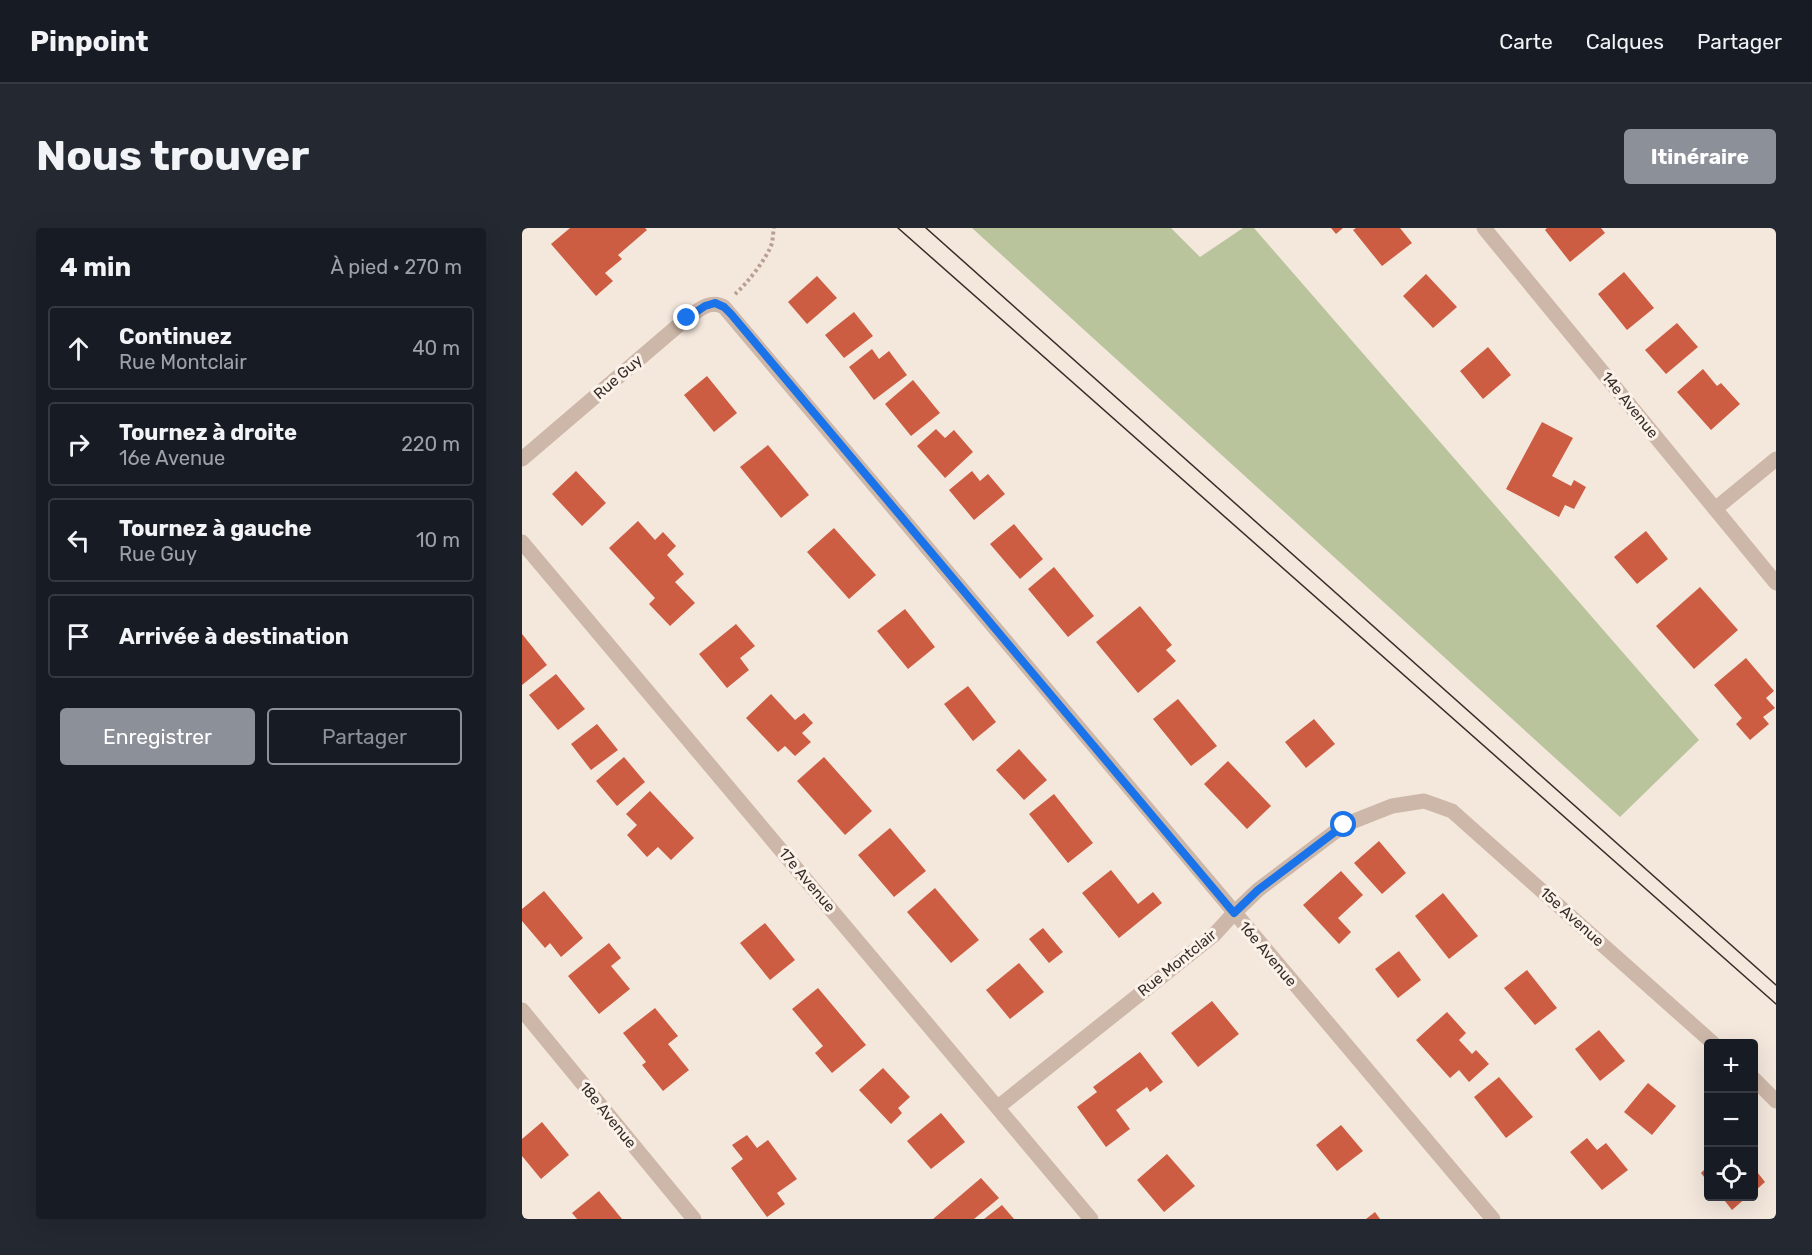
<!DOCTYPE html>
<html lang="fr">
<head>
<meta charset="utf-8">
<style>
  body { margin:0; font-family:Rubik,sans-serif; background:#242831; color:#f1f3f6 }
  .controls { position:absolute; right:18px; bottom:18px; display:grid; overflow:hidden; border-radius:6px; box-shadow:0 6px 24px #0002 }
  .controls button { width:54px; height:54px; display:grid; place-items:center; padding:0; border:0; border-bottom:2px solid #363941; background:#171b24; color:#f1f3f6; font:30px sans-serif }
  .stop { position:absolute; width:18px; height:18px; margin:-14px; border:4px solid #1a73e8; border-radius:50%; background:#fff }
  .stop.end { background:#1a73e8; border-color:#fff; box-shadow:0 2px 6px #0008 }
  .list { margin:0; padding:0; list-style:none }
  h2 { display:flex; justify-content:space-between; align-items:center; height:78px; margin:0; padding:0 24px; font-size:26px }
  h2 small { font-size:20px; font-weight:400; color:#9ea1a6 }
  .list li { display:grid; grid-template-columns:39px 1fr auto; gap:18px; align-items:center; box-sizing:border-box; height:84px; margin:0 12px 12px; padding:0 12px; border:2px solid #363941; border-radius:6px }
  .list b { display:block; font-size:22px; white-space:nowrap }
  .list p { margin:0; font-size:20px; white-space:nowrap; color:#9ea1a6 }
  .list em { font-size:20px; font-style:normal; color:#9ea1a6 }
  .actions { display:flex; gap:12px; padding:18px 24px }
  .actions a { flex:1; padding:14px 0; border:2px solid #8c9099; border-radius:6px; text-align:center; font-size:21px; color:#8c9099 }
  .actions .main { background:#8c9099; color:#fff }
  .icon { flex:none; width:33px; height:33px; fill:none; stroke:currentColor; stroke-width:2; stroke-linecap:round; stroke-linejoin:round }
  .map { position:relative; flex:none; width:1254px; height:991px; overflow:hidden; border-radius:6px }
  header { display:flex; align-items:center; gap:36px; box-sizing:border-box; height:84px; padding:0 30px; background:#171b24; border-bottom:2px solid #363941 }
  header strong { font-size:28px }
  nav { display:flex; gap:33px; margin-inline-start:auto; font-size:21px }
  .intro { display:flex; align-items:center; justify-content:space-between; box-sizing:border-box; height:144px; padding:0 36px }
  h1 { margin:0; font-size:42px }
  .button { padding:15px 27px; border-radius:6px; background:#8c9099; color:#fff; font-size:21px; font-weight:700 }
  main { display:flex; gap:36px; padding:0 36px }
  aside { flex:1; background:#171b24; border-radius:6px; box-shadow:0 6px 24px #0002 }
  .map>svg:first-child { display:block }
</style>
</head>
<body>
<header>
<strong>Pinpoint</strong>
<nav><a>Carte</a><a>Calques</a><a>Partager</a></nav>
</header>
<div class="intro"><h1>Nous trouver</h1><a class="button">Itinéraire</a></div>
<main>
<aside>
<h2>4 min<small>À pied · 270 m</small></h2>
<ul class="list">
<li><svg class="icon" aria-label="ahead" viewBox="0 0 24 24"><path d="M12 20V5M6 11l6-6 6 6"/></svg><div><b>Continuez</b><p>Rue Montclair</p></div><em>40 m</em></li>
<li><svg class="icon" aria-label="right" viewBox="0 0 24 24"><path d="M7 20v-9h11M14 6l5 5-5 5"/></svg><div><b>Tournez à droite</b><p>16e Avenue</p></div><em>220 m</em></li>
<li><svg class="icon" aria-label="left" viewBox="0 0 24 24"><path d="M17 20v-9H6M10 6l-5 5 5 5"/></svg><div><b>Tournez à gauche</b><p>Rue Guy</p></div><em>10 m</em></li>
<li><svg class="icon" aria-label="arrive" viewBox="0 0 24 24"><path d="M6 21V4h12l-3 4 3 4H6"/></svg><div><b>Arrivée à destination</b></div></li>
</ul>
<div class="actions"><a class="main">Enregistrer</a><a>Partager</a></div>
</aside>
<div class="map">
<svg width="1254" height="991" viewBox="0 0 1254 991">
  <rect width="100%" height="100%" fill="#f4e8dd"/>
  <path fill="#b9c49c" d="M450,0H649L678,29L721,0H732L1177,512L1098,589Z"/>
  <g fill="#cc5d43">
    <path d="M48,0H123L125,2L96,27L100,31L83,45L91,53L74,68L29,16Z"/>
    <path d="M809,0H821L814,6Z"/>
    <path d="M834,0H878L890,15L860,38L831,2Z"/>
    <path d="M1025,0H1079L1083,5L1048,34L1023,2Z"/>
    <path d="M1102,44L1132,80L1105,102L1076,66Z"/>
    <path d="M904,46L935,79L911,100L881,68Z"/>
    <path d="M295,48L315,70L285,96L266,74Z"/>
    <path d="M332,84L351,108L322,130L303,107Z"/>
    <path d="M1155,95L1176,119L1144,146L1123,122Z"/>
    <path d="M966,119L989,147L961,171L938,143Z"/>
    <path d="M350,121L357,131L367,123L385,147L352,172L327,139Z"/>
    <path d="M1181,141L1195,158L1199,155L1218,176L1189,202L1155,164Z"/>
    <path d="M185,148L215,185L192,204L162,167Z"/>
    <path d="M391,152L418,185L389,208L363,176Z"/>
    <path d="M1020,194L1051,210L1030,248L1049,258L1052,252L1064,259L1052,281L1043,277L1037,289L984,261Z"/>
    <path d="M414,201L423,210L432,202L451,224L423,250L395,218Z"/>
    <path d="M246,217L287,267L259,290L218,239Z"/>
    <path d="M54,243L84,275L60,298L30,266Z"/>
    <path d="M450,243L458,253L466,246L483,266L452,292L427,262Z"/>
    <path d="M116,293L133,312L141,304L154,318L145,327L162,346L153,354L173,375L148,398L127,376L133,370L87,320Z"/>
    <path d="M492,296L521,331L498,351L468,316Z"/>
    <path d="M312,300L354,347L327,371L285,324Z"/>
    <path d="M1124,303L1146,331L1115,356L1092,329Z"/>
    <path d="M532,339L572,388L546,409L506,361Z"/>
    <path d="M1178,359L1216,402L1172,441L1134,398Z"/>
    <path d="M618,378L650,417L644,422L654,433L616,465L574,414Z"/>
    <path d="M383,381L413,419L386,441L355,403Z"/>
    <path d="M214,396L233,418L218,430L227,442L205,460L177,426Z"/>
    <path d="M0,406L25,437L0,457Z"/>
    <path d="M1224,430L1252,463L1244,470L1253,480L1241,489L1247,496L1228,512L1214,496L1220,490L1192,457Z"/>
    <path d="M34,446L63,481L36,502L7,467Z"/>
    <path d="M446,458L474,494L451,513L422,476Z"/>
    <path d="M249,466L273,492L282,485L291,495L280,505L289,514L273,528L263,518L256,524L224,490Z"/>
    <path d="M656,471L695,518L669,538L631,491Z"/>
    <path d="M792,491L813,516L784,540L763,514Z"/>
    <path d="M75,496L96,522L69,542L49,516Z"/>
    <path d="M497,521L525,552L502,572L474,542Z"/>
    <path d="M102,529L123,554L95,578L74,553Z"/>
    <path d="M302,529L350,583L323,607L275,553Z"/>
    <path d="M706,533L749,578L725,601L682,556Z"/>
    <path d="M128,563L172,610L149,632L136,619L125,629L105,607L115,597L104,586Z"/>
    <path d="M532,566L571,615L546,635L507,586Z"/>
    <path d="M368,600L404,643L372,669L336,627Z"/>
    <path d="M857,613L884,645L860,666L832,635Z"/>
    <path d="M589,642L616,676L631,664L640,675L597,710L560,665Z"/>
    <path d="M819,643L841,667L816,690L829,704L817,716L781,677Z"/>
    <path d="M413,660L457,712L429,735L385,684Z"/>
    <path d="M22,663L61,710L39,729L28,715L23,720L0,693V681Z"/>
    <path d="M921,665L956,708L927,731L893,688Z"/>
    <path d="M243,695L273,732L248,752L218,715Z"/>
    <path d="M521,700L541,724L527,735L507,711Z"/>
    <path d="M87,715L99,730L89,738L108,761L77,786L46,748Z"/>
    <path d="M877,723L899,752L876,770L853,741Z"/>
    <path d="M497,735L522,764L488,791L464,762Z"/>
    <path d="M1005,742L1035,780L1013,797L982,760Z"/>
    <path d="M296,760L344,817L310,845L293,825L301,818L270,781Z"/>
    <path d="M690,773L717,806L676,839L649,805Z"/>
    <path d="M133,780L156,808L146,816L167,842L141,863L120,837L124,834L101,805Z"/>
    <path d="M925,784L944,805L937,812L950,826L954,822L967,836L947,854L937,842L928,850L894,812Z"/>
    <path d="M1077,802L1103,833L1078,853L1053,821Z"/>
    <path d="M618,824L641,854L628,864L625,859L594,882L608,901L584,919L555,879L575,864L571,859Z"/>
    <path d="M361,840L388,869L376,880L380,885L369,896L337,862Z"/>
    <path d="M977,849L1011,889L984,910L952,869Z"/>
    <path d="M1126,855L1154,878L1130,907L1102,884Z"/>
    <path d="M419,885L443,914L409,941L385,913Z"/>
    <path d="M20,894L47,927L19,951L0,928V911Z"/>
    <path d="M819,897L841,923L815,943L794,917Z"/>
    <path d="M225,907L235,920L246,912L275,951L255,965L263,976L245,989L209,940L221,931L210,917Z"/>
    <path d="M1065,910L1075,922L1084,915L1106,942L1080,962L1048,924Z"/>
    <path d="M645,926L673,958L642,984L615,952Z"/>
    <path d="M1186,938V954L1179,945Z"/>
    <path d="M1232,940L1243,954L1232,964Z"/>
    <path d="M459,950L477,970L452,991H411Z"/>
    <path d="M77,963L100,991H55L50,985Z"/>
    <path d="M1199,968H1226L1210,982Z"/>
    <path d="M480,977L492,991H462Z"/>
    <path d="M853,984L858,991H844Z"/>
  </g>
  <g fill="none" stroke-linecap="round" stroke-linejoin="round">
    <path stroke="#b9a192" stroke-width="4" stroke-dasharray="3 3" stroke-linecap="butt" d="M213,66C224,57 246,29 250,15C251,10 251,5 252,0"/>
    <g stroke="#cdb7a8" stroke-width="15">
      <path d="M962,0L1254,355"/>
      <path d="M0,231L165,90C177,82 188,71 202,79L971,991"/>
      <path d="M1193,281L1254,231"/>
      <path d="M0,314L569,991"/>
      <path d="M0,782L172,991"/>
      <path d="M1232,851L1254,873"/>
      <path d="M476,879L692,707L712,685L736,662L822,597L870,578L902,573L930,583L1192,816"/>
    </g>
    <g stroke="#392d29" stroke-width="1.5">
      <path d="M376,0L1254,776"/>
      <path d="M404,0L1254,757"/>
    </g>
  </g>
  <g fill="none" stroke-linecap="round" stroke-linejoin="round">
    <path stroke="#1a73e8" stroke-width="8" d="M165,90L183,78L193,75L202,79L209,86L712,685L736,662L822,597"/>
  </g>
  <g text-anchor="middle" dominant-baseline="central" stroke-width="6" stroke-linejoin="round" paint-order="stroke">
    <g font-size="15" fill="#392d29" stroke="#fbf2ea">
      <text transform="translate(96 149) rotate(-41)">Rue Guy</text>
      <text transform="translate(1108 177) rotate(51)">14e Avenue</text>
      <text transform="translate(285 652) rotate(50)">17e Avenue</text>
      <text transform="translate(1050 689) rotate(42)">15e Avenue</text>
      <text transform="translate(746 726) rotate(50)">16e Avenue</text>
      <text transform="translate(655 735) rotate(-39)">Rue Montclair</text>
      <text transform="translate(86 887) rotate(51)">18e Avenue</text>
    </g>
  </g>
</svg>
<div class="controls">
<button>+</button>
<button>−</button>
<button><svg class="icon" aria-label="locate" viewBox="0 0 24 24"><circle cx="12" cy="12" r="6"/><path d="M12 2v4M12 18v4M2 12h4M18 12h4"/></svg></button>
</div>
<div class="stop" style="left:822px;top:597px"></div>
<div class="stop end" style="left:165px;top:90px"></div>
</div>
</main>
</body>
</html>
